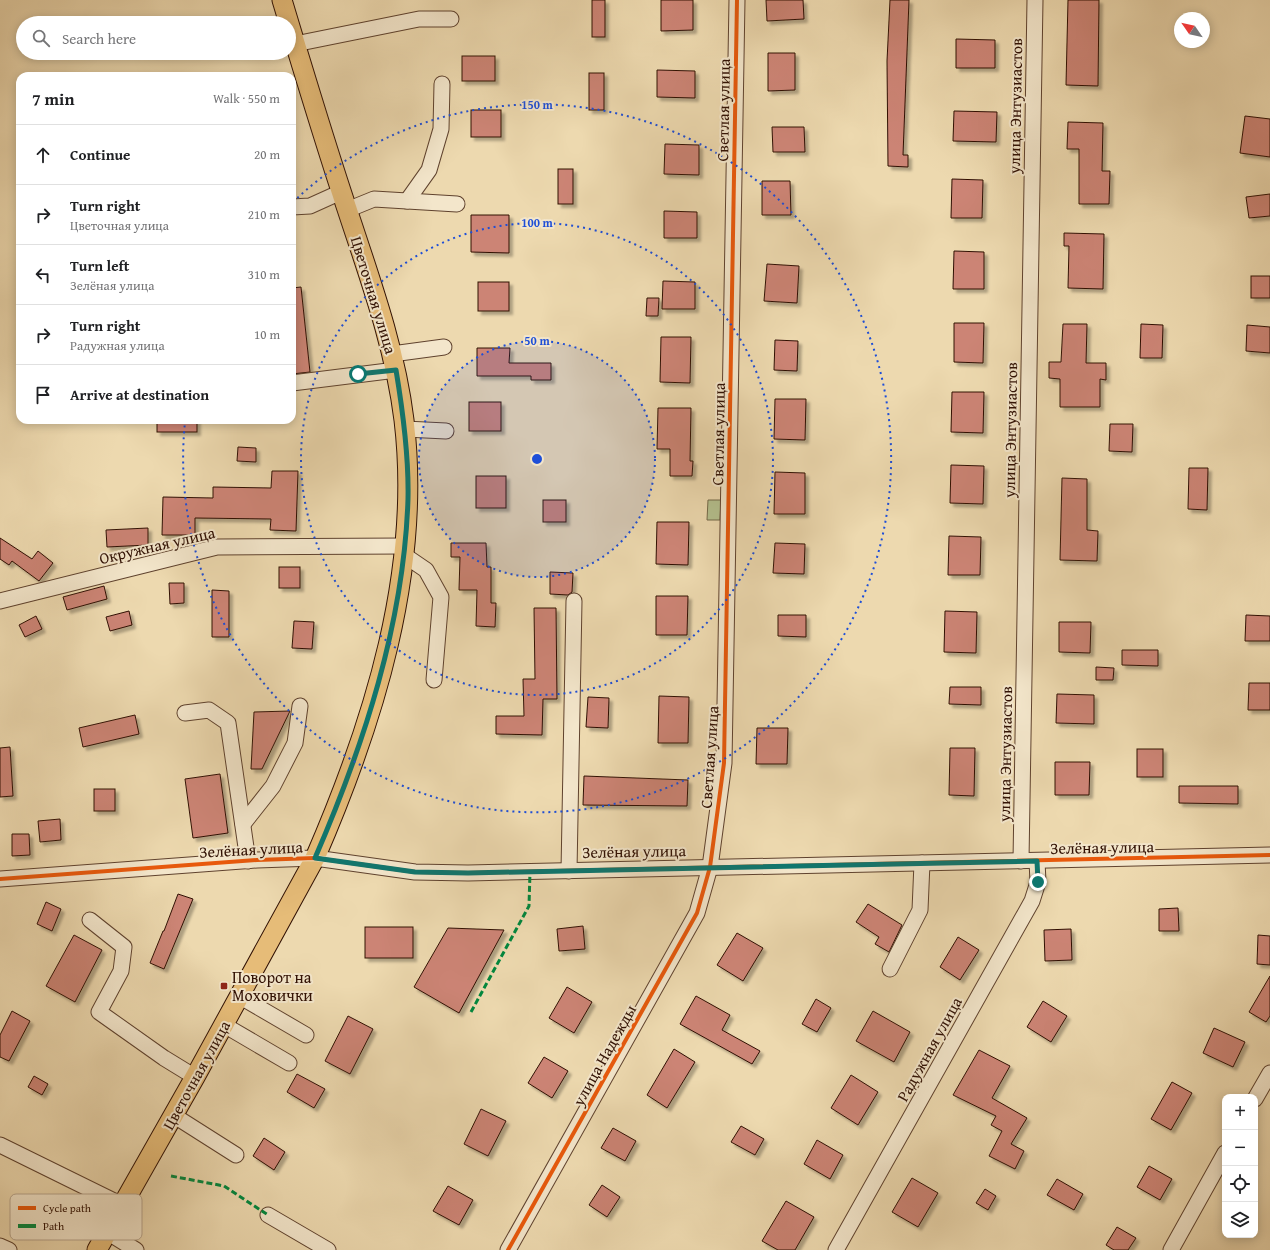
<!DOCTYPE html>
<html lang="en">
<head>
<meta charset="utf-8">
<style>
  body { margin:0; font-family:"Gentium Book Plus",serif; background:#f2f2f2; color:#202124 }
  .controls { position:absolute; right:12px; bottom:12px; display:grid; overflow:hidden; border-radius:8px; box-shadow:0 2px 10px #0003 }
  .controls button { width:36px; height:36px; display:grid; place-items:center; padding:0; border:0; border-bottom:1px solid #e0e0e0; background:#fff; color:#202124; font:20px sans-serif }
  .compass { position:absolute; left:1174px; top:12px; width:36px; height:36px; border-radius:50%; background:#fff; box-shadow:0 2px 10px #0003; rotate:304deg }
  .stop { position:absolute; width:12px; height:12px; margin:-9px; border:3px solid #0f766e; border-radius:50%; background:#fff }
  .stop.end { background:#0f766e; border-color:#fff; box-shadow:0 1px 4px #0008 }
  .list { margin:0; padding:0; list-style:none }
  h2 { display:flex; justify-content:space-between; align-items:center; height:52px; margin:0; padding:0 16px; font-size:17px }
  h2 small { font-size:13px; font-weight:400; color:#757577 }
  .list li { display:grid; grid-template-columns:26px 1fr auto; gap:12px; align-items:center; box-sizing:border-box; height:60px; padding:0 16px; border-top:1px solid #e0e0e0 }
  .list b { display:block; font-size:15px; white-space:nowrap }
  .list p { margin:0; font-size:13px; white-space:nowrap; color:#757577 }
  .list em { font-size:13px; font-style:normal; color:#757577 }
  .icon { flex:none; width:22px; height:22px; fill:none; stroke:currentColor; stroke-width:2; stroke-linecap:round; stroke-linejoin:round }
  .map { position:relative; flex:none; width:1270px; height:1250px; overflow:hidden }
  .search { position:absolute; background:#fff; box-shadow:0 2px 10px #0003; left:16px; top:16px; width:280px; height:44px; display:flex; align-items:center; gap:10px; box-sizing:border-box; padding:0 14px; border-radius:22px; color:#757577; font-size:15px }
  .panel { position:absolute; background:#fff; box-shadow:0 2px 10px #0003; left:16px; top:72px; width:280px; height:352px; border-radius:12px }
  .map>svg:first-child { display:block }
</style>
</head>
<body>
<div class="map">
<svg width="1270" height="1250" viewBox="0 0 1270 1250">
  <defs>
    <filter id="shadow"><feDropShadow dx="3.5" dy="3.5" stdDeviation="1" flood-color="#0004"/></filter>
  </defs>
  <rect width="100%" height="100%" fill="#edd9af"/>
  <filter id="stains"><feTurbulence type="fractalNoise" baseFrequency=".005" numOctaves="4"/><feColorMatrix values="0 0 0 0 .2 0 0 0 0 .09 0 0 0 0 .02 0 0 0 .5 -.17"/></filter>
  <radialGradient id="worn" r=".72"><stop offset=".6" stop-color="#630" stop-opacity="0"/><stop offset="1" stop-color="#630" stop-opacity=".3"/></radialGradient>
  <path fill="#b4c08e" stroke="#726848" d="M708,500H721L720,520H707Z"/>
  <g fill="#cc8474" stroke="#301003" filter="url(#shadow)">
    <rect x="592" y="0" width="13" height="37"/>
    <path d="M661,0H693V30L661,31Z"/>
    <path d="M766,0H803L804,19L767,21Z"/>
    <path d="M890,0H909L903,155H908V167L888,166L887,61Z"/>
    <path d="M1068,0H1099L1098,86L1066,85Z"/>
    <path d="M956,39L995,40V68H956Z"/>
    <path d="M768,53H795V90L768,91Z"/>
    <rect x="462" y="56" width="33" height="25"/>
    <path d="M657,70L695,71V98L657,97Z"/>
    <rect x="589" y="73" width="15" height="37"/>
    <rect x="471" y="110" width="30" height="27"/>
    <path d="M954,111L997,112L996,142L953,141Z"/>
    <path d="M1245,116L1270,119V157L1240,153Z"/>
    <path d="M1068,122L1103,123L1102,171H1110L1109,204H1079V149H1067Z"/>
    <path d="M772,127H804L805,152H773Z"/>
    <path d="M665,144L699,145V175L664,174Z"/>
    <rect x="558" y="169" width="15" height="35"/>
    <path d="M952,179L983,180L982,218H951Z"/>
    <path d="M762,181H790L791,215H762Z"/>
    <path d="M1270,194V216L1249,218L1246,197Z"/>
    <path d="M664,211L697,212V238H664Z"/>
    <path d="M471,215H509V253L471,252Z"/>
    <path d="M1064,233L1104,234L1103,289L1068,288L1069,246H1064Z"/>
    <path d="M954,251L984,252V289H953Z"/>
    <path d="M767,264L799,266L797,303L764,301Z"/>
    <rect x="1251" y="276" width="19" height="22"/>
    <path d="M663,281L695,282V309H662Z"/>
    <rect x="478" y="282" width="31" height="29"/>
    <path d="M301,287L310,372L292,374V288Z"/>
    <path d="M647,298H659L658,316H646Z"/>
    <path d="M954,323H984L983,363L954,362Z"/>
    <path d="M1063,324H1087L1086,363H1106V380L1100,379V407H1060V379L1049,378V362H1061Z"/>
    <path d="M1141,324L1163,325L1162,358H1140Z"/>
    <path d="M1247,325L1270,327V353L1246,351Z"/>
    <path d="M661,337H691L690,383L660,382Z"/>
    <path d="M775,340L798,341L797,371L774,370Z"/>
    <path d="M477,348H510L509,363H551V380H531V376H477Z"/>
    <path d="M952,392H984L983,433L951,432Z"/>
    <path d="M775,399H806L805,440L774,439Z"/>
    <rect x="469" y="402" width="32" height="29"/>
    <path d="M658,408H691L690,461H693L692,476H670V449H657Z"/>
    <rect x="157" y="420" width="40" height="12"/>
    <path d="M1110,424H1133L1132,452L1109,451Z"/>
    <path d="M238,447L256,448V462L237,461Z"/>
    <path d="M951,465L984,466L983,504L950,503Z"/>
    <path d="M1189,468H1208L1207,510L1188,509Z"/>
    <path d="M272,471H298L296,531L270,530L271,519L195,518V535H162L163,497L213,498V487L271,488Z"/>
    <path d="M775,472L805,473V514H774Z"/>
    <rect x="476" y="476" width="30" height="32"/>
    <path d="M1062,478L1087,479V530L1098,531L1097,561L1060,560Z"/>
    <rect x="543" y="500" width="23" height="22"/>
    <path d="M657,522H689L688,565L656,564Z"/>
    <path d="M148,528V545L107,547L106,530Z"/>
    <path d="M949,536L981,537L980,575H948Z"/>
    <path d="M0,538L32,559L38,551L53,563L39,581L12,561L9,565L0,559Z"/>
    <path d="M451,543H486L487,567H491V603H496L495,627L476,626L477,590H459L460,557H451Z"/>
    <path d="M775,543L805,544L804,574L773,573Z"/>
    <rect x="279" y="567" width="21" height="21"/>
    <path d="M550,572L573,573L572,592L568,595L550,594Z"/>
    <path d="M169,583H184V603L170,604Z"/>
    <path d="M104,586L107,599L67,610L63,597Z"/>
    <path d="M212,590L229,591V637H212Z"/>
    <path d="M656,596H688L687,635H656Z"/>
    <path d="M534,608H556L557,699H543L542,735L496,734V716H524L523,679H535Z"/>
    <path d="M129,611L132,625L110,631L106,617Z"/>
    <path d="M945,611L977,612L976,653L944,652Z"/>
    <path d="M778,615H806V637L778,636Z"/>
    <path d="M1246,615L1270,616V641H1245Z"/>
    <path d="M36,616L42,629L25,637L19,625Z"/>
    <path d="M294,621L314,622L312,649L292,648Z"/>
    <path d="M1059,622H1091L1090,653L1059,652Z"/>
    <path d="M1122,650H1158V666L1122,665Z"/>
    <path d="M1096,667L1114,668L1113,680H1096Z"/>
    <path d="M1249,683H1270V710H1248Z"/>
    <path d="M950,687H981V705L949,704Z"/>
    <path d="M1057,694L1094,695V724L1056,723Z"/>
    <path d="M659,696L689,697L688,743H658Z"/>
    <path d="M588,697L609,698L608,728L586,727Z"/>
    <path d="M290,711L262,769H251L254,712Z"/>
    <path d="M135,715L139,734L83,747L79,728Z"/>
    <path d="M757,728H788L787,764H756Z"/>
    <path d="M10,747L13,796L0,797V748Z"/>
    <path d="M950,748H975L974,796L949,795Z"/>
    <rect x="1137" y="749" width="26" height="28"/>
    <path d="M1055,762H1090L1089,795H1055Z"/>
    <path d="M220,774L228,833L193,838L185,779Z"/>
    <path d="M584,776L688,780L687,806L583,805Z"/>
    <path d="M1179,786H1238V804L1179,803Z"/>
    <rect x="94" y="789" width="21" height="22"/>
    <path d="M60,819L61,840L40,842L38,821Z"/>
    <path d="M12,834H29L30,855L12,856Z"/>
    <path d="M178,894L193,899L164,969L150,963L163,931H164Z"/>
    <path d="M46,902L61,909L52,931L37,924Z"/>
    <path d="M868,904L902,925L889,952L875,944L879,937L856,922Z"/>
    <path d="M1178,908L1179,931H1159V909Z"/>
    <path d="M583,926L585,949L559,951L557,929Z"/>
    <rect x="365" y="927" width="48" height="31"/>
    <path d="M448,928L504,930L459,1013L414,987Z"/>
    <path d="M1071,929L1072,960L1045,961L1044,930Z"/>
    <path d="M737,933L763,948L743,981L717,965Z"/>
    <path d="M74,935L102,950L75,1002L46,986Z"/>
    <path d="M1258,935L1270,936V965L1257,964Z"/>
    <path d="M958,937L979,950L960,980L940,967Z"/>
    <path d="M1270,976V1016L1266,1022L1249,1012Z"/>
    <path d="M567,987L592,1002L574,1033L549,1018Z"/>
    <path d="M696,996L730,1015L722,1030L760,1051L752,1064L680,1024Z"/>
    <path d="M816,999L831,1008L817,1032L802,1024Z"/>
    <path d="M1043,1001L1067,1016L1051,1042L1027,1027Z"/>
    <path d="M12,1011L30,1021L9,1061L0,1057V1035Z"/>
    <path d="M873,1011L910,1032L894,1062L856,1041Z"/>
    <path d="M348,1016L373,1029L350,1074L325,1061Z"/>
    <path d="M1214,1028L1245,1042L1233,1067L1203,1053Z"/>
    <path d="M674,1049L695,1062L667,1108L647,1095Z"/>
    <path d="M979,1050L1010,1066L992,1098L1027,1118L1011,1144L1024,1151L1015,1169L989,1156L1002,1131L991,1125L996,1116L953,1095Z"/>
    <path d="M544,1057L568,1071L552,1098L528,1083Z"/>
    <path d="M297,1074L325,1089L314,1108L287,1092Z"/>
    <path d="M851,1075L878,1092L858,1125L831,1108Z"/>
    <path d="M34,1076L48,1084L42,1095L28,1087Z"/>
    <path d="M1172,1082L1192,1093L1171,1130L1151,1119Z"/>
    <path d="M481,1109L506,1121L488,1156L464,1144Z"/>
    <path d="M741,1126L764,1139L755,1155L731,1142Z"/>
    <path d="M613,1128L636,1141L625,1161L601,1148Z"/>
    <path d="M264,1138L285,1152L274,1170L253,1156Z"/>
    <path d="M817,1140L843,1155L830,1179L804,1164Z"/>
    <path d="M1149,1166L1172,1179L1160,1200L1137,1187Z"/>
    <path d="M912,1178L938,1193L918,1227L892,1212Z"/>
    <path d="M1057,1179L1083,1194L1074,1210L1047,1195Z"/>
    <path d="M602,1185L620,1197L607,1217L589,1205Z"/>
    <path d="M448,1186L473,1200L459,1225L433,1211Z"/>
    <path d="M985,1189L996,1196L988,1210L976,1203Z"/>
    <path d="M786,1201L814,1217L795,1250H778L762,1241Z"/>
    <path d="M1117,1227L1136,1238L1128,1250H1114L1106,1245Z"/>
  </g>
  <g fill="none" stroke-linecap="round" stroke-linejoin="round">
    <defs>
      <g id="minor">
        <path d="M295,44L419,19H451"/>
        <path d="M407,201L429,170L441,129L442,84"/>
        <path d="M292,207L310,206L341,192"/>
        <path d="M347,210L374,199L457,204"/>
        <path d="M392,354L444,347"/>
        <path d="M292,383L396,370"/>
        <path d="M405,429L446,431"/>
        <path d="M404,555L426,570L441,597L434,680"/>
        <path d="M0,601L217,547L405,546"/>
        <path d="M185,713L209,710L228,723L248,861"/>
        <path d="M243,824L273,786L295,743L300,706"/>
        <path d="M1021,861L1035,0"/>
        <path d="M569,871L574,601"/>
        <path d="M0,879L257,860L315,858L415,872L468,873L1270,855"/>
        <path d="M90,920L124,947L121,971L99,1012L164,1058L195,1077"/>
        <path d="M890,969L920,910L922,863"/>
        <path d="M239,996L306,1035"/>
        <path d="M224,1025L289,1063"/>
        <path d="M1255,1099L1270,1073"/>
        <path d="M173,1115L236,1155"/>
        <path d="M0,1145L122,1205"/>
        <path d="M268,1215L328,1250"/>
        <path d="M107,1232L136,1250"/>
        <path d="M0,1246L9,1250"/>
        <path d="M508,1250L697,913L710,867L724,763L737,0"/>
        <path d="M836,1250L1032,901L1038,882L1037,861"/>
        <path d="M1171,1250L1225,1153"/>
      </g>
      <path id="major" d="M97,1250L195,1077L315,858C374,722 422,570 404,420C395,347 370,279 347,209C324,140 303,70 282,0"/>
    </defs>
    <use href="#minor" stroke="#5f422e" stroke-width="17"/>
    <use href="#major" stroke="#301003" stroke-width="21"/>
    <use href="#minor" stroke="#f3e6cb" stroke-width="15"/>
    <use href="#major" stroke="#e6bc78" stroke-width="19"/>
    <g stroke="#00873e" stroke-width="3" stroke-dasharray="6 3" stroke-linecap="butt">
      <path d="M471,1012L529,906L530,872"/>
      <path d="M171,1176L224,1186L268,1215"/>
    </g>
    <defs>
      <g id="cycleway">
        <path d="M0,879L257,860L315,858L415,872L468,873L1270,855"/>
        <path d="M508,1250L697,913L710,867L724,763L737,0"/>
      </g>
    </defs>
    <use href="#cycleway" stroke="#f3e6cb" stroke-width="6"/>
    <use href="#cycleway" stroke="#e8590c" stroke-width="4"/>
  </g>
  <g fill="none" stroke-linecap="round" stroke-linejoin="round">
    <path stroke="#0f766e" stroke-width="5" d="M358,374L396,370C403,412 409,456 408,499C404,623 364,745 315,858L415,872L468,873L1037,861L1038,882"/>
  </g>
  <circle cx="537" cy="459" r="118" fill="#1d4ed8" fill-opacity=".12"/>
  <g fill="none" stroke="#1d4ed8" stroke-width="2" stroke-dasharray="2 4">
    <circle cx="537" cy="459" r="118"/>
    <circle cx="537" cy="459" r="236"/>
    <path d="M293 202A354 354 0 1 1 185 422"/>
  </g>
  <rect fill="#8f2418" stroke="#f3e6cb" stroke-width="1.5" x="220" y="982" width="8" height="8" rx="2"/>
  <g text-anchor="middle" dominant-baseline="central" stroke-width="4" stroke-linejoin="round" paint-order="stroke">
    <g font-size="16" fill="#301003" stroke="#f3e6cb">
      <text transform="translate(1015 106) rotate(-89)">улица Энтузиастов</text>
      <text transform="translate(723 110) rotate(-89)">Светлая улица</text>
      <text transform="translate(374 295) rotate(73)">Цветочная улица</text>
      <text transform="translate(1010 430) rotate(-89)">улица Энтузиастов</text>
      <text transform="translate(718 434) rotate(-89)">Светлая улица</text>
      <text transform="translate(157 545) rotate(-13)">Окружная улица</text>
      <text transform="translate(1005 754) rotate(-89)">улица Энтузиастов</text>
      <text transform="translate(709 757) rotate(-86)">Светлая улица</text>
      <text transform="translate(1102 847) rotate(-1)">Зелёная улица</text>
      <text transform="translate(251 849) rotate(-3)">Зелёная улица</text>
      <text transform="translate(634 851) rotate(-1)">Зелёная улица</text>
      <text transform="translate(929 1049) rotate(-61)">Радужная улица</text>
      <text transform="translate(604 1055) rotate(-61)">улица Надежды</text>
      <text transform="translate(196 1075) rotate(-61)">Цветочная улица</text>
    </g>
    <g font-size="16" fill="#301003" stroke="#f3e6cb" text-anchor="start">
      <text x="232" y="977">Поворот на<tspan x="232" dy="18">Моховички</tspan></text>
    </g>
  </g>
  <rect x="10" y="1194" width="132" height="46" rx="6" fill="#f3e6cb" stroke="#b8a68f" stroke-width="1"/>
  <rect x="18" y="1206" width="18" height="4" fill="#e8590c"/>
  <rect x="18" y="1224" width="18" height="4" fill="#00873e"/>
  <g font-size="11" fill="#301003">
    <text x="43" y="1212">Cycle path</text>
    <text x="43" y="1230">Path</text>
  </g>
  <circle cx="537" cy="459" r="6" fill="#1d4ed8" stroke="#f3e6cb" stroke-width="2"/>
  <g font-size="12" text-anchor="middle" font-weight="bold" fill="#1d4ed8" stroke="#f3e6cb" stroke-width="4" stroke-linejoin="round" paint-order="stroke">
    <text x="537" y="109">150 m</text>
    <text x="537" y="227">100 m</text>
    <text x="537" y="345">50 m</text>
  </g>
  <rect width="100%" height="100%" filter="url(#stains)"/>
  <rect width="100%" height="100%" fill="url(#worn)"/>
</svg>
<div class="controls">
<button>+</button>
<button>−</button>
<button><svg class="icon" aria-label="locate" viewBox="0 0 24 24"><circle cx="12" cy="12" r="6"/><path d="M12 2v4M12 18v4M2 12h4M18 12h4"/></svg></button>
<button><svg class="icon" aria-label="layers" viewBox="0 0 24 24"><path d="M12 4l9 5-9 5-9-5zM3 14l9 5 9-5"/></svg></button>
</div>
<svg class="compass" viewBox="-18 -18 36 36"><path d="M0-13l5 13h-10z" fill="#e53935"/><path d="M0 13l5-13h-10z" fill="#757577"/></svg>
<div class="stop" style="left:358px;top:374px"></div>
<div class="stop end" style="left:1038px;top:882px"></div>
<div class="search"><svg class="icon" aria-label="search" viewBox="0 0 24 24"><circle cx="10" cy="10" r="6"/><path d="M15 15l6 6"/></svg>Search here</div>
<section class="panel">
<h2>7 min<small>Walk · 550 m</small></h2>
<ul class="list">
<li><svg class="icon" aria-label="ahead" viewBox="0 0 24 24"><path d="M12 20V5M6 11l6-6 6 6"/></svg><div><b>Continue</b></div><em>20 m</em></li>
<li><svg class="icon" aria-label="right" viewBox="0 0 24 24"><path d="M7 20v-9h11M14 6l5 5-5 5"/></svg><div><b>Turn right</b><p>Цветочная улица</p></div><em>210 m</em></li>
<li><svg class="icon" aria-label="left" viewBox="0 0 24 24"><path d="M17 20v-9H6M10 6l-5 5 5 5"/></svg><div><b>Turn left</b><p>Зелёная улица</p></div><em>310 m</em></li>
<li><svg class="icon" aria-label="right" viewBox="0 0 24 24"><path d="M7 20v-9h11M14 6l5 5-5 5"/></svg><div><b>Turn right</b><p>Радужная улица</p></div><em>10 m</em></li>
<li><svg class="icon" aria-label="arrive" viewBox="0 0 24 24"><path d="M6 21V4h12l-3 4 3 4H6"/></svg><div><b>Arrive at destination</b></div></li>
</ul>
</section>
</div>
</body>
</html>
